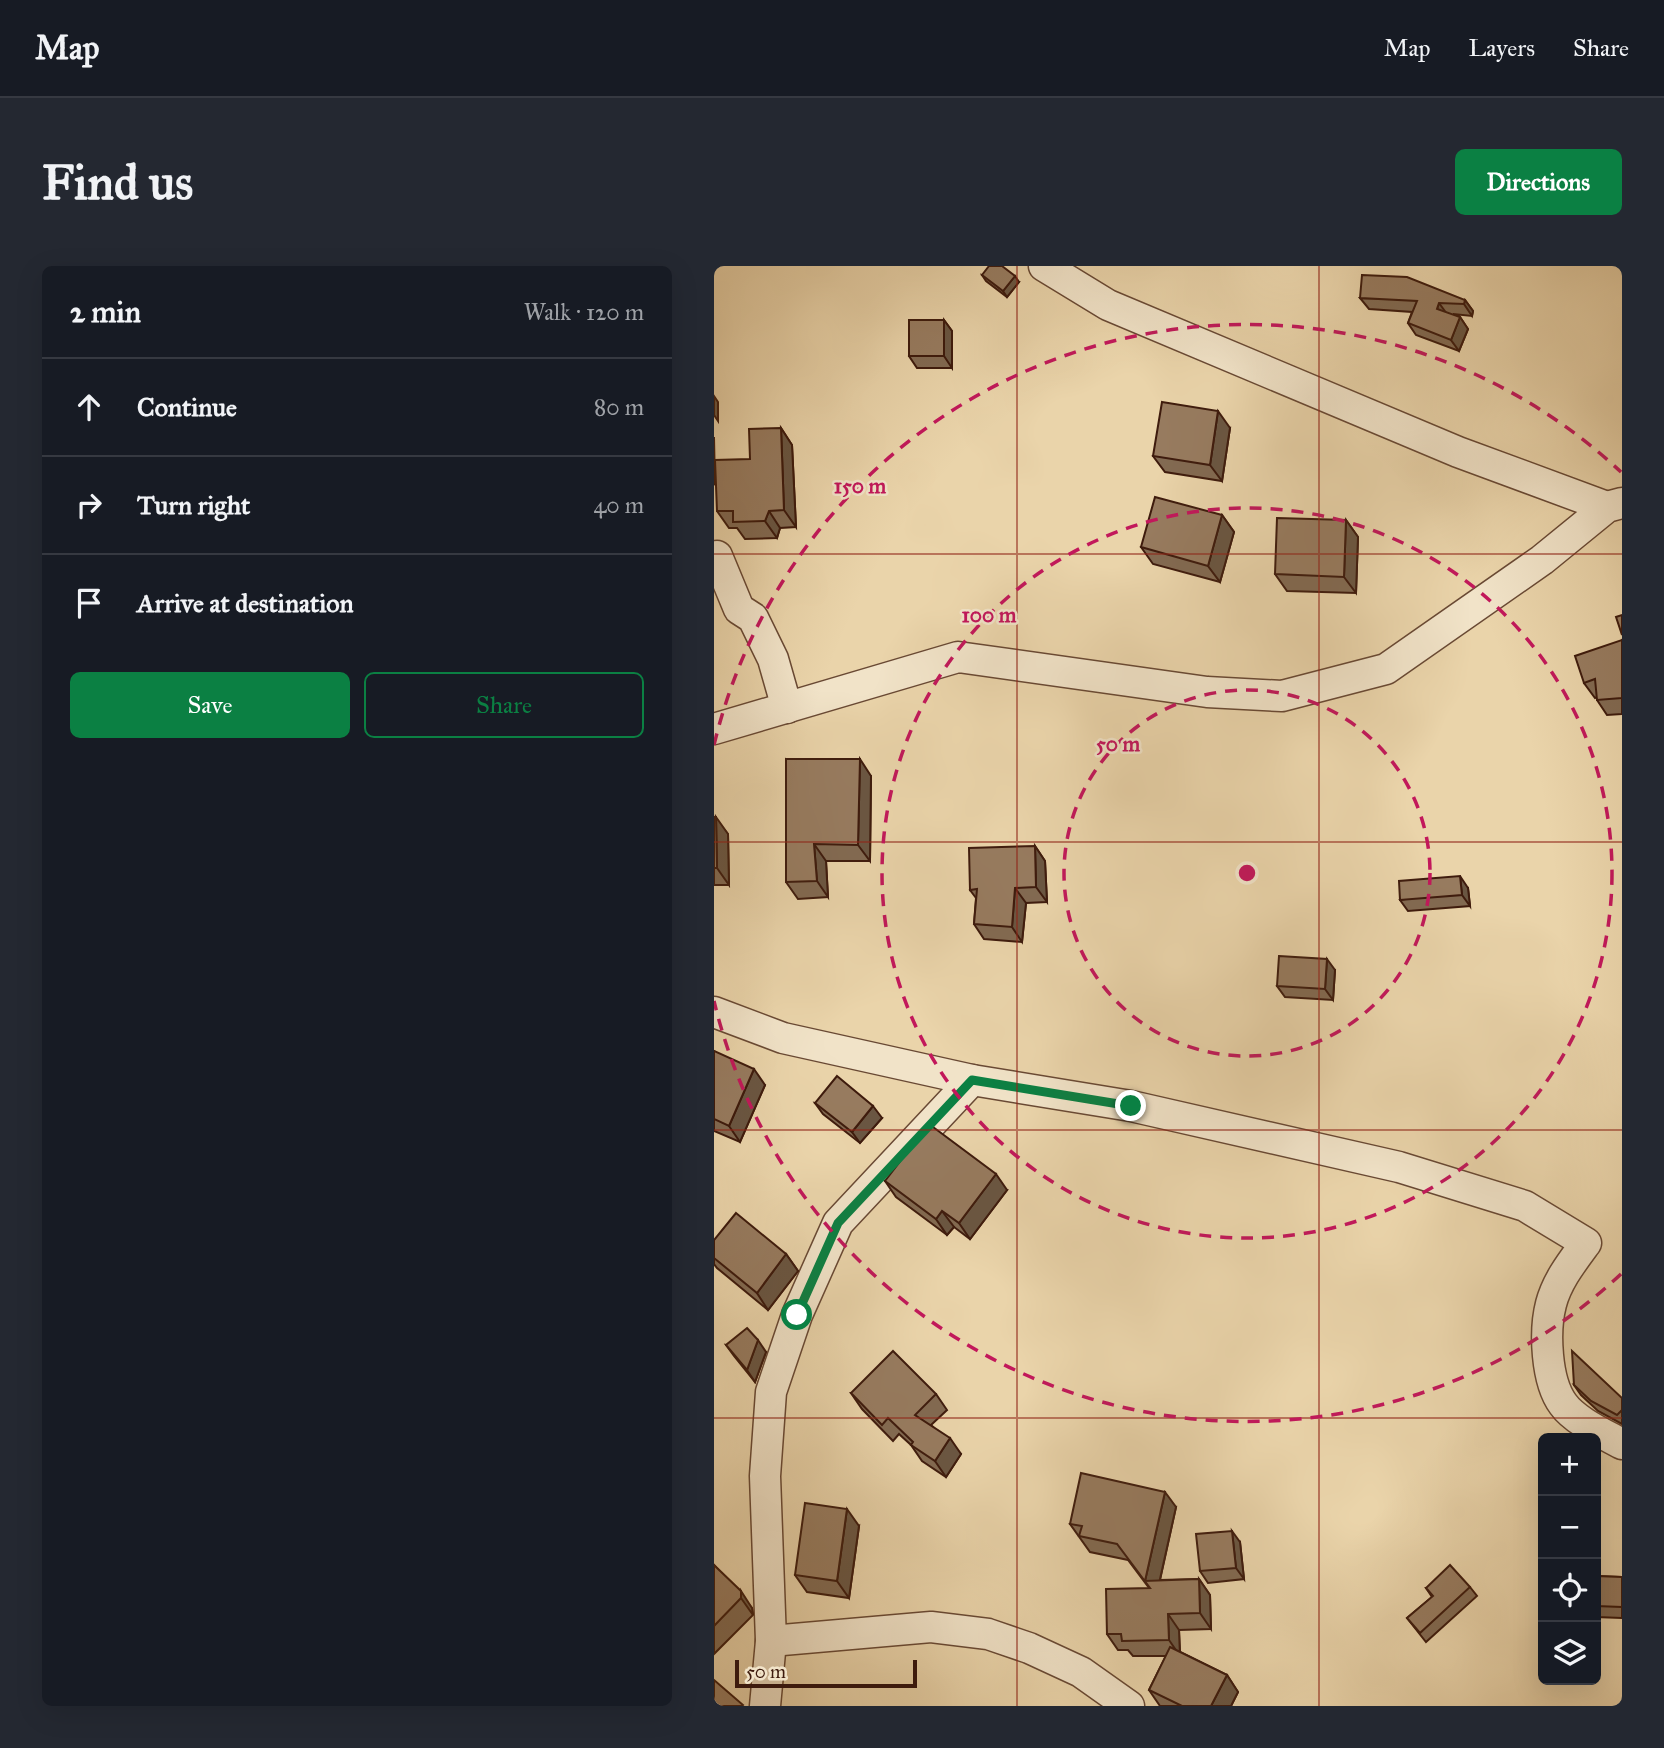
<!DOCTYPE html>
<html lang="en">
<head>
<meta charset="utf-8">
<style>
  body { margin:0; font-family:"IM FELL Great Primer",serif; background:#242831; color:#f1f3f6 }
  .controls { position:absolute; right:21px; bottom:21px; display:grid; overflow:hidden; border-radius:10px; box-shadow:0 7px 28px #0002 }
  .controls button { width:63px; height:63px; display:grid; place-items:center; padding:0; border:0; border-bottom:2px solid #363941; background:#171b24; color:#f1f3f6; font:35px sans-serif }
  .scale { position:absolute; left:21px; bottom:18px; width:182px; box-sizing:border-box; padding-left:7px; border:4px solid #3e1b0d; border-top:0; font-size:19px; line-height:24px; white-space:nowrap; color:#3e1b0d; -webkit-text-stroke:5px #f1e3c8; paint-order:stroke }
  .stop { position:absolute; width:21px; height:21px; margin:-16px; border:5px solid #0b8043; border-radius:50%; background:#fff }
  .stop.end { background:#0b8043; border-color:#fff; box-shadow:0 2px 7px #0008 }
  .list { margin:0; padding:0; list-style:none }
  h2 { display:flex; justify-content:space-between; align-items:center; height:91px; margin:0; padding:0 28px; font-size:30px }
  h2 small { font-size:23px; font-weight:400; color:#9ea1a6 }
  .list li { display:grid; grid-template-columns:46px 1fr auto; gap:21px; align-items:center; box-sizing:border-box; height:98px; padding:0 28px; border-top:2px solid #363941 }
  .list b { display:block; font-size:26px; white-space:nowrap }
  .list em { font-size:23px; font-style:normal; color:#9ea1a6 }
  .actions { display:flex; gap:14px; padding:21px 28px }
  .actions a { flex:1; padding:16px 0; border:2px solid #0b8043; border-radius:10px; text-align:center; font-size:24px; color:#0b8043 }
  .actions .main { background:#0b8043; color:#fff }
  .icon { flex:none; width:38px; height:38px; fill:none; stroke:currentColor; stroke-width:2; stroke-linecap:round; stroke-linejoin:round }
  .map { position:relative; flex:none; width:908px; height:1440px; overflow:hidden; border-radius:10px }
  header { display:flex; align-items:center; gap:42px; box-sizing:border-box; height:98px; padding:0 35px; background:#171b24; border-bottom:2px solid #363941 }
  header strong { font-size:33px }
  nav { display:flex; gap:38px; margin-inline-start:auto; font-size:24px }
  .intro { display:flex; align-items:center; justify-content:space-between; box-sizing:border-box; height:168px; padding:0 42px }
  h1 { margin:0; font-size:49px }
  .button { padding:18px 32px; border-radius:10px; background:#0b8043; color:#fff; font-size:24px; font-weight:700 }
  main { display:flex; gap:42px; padding:0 42px }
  aside { flex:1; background:#171b24; border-radius:10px; box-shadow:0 7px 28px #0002 }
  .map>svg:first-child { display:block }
</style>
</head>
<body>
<header>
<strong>Map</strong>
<nav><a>Map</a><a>Layers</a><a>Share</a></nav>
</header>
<div class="intro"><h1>Find us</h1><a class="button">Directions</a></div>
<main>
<aside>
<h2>2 min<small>Walk · 120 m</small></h2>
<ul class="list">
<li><svg class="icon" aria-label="ahead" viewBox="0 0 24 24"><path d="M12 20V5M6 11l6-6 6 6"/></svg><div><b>Continue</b></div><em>80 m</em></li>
<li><svg class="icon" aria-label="right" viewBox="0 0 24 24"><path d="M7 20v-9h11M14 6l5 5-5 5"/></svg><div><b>Turn right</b></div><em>40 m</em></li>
<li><svg class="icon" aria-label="arrive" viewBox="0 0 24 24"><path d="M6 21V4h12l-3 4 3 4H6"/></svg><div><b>Arrive at destination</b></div></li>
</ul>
<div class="actions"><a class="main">Save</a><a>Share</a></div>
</aside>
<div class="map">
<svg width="908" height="1440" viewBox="0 0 908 1440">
  <rect width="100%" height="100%" fill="#ead4aa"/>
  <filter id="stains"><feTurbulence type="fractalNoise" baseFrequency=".00286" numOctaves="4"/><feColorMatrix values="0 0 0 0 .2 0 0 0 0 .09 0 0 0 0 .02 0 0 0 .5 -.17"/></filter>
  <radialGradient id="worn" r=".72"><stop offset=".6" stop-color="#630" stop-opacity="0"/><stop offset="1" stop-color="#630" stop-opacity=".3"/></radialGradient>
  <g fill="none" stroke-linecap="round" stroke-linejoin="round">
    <defs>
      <g id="minor">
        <path d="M330,0L394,39L744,186L893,241"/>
        <path d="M3,290L25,343L39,352L59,393L73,442"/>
        <path d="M0,463L244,391L493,426L568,430L672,403L828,294L893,241L908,237"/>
        <path d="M0,746L69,772L258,814L417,840L685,901L811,940L872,977C858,996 843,1015 837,1038C830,1065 832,1115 849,1138C861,1155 890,1168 908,1178"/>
        <path d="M57,1375L217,1361L274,1368L315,1382L367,1406L415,1440"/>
        <path d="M51,1440L57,1375L51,1210L57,1126L83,1049L124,957L258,814"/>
      </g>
    </defs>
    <use href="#minor" stroke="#694934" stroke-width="33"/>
    <use href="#minor" stroke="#f1e3c8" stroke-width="30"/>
  </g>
  <g fill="#826a52" stroke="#3e1b0d" stroke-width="2">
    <path d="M268,9L305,16L293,31L272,15Z"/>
    <path d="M646,32L751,34L759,45L758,50L739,48L746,51L754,63L745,85L702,69L694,57L698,46L655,43Z"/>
    <path d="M230,54L238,65V102H203L195,90Z"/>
    <path d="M67,162L78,179L82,261L66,262L63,272L31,273L23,262H15L3,245L36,193Z"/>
    <path d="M516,162L508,215L451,206L439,190Z"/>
    <path d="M508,249L520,266L506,316L439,298L427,281Z"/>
    <path d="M632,254L644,271L642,327L573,325L561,308Z"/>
    <path d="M908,374V448L893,449L883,434V431L881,432L870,417Z"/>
    <path d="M72,493L157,510L156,595H112L114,631L84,633L72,616Z"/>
    <path d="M0,551L14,568L15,619H0Z"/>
    <path d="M321,580L331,595L333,636L312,637L308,676L270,673L260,658L262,632L256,624Z"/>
    <path d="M754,622L756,640L694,645L686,634Z"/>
    <path d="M621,704L619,734L571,731L563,720Z"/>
    <path d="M0,785L51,819L26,876L0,865Z"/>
    <path d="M101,837L168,852L146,877L109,848Z"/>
    <path d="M171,915L293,924L256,973L240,961L233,969L182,931Z"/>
    <path d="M0,974L72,988L84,1005L54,1044L3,1002L0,998Z"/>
    <path d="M12,1079L52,1086L41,1116L20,1090Z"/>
    <path d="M860,1119L908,1132V1158L884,1145L867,1129Z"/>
    <path d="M137,1127L222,1128L233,1144L217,1159L247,1188L232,1211L208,1195L197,1179L185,1168L179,1175L148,1143Z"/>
    <path d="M462,1241L446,1314L485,1313L496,1329L497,1363L465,1364L466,1386L513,1409L524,1426L517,1440H446L435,1424L452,1390H419L414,1384H404L393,1368L435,1322L414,1294L376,1286L356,1258Z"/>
    <path d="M145,1260L135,1332L93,1326L81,1309Z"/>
    <path d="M526,1276L530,1313L494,1317L486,1305Z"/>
    <path d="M0,1299L38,1342L39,1349L0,1388Z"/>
    <path d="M882,1310L908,1311V1352L882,1351Z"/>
    <path d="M756,1321L763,1330L712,1376L693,1352L718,1331L712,1322Z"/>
  </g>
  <g fill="#6a5642" stroke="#3e1b0d" stroke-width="2">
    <path d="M301,10L305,16L293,31L289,25Z"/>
    <path d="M751,34L759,45L758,50L750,38Z"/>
    <path d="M725,37L733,48L723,43Z"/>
    <path d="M746,51L754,63L745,85L737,74Z"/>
    <path d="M230,54L238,65V102L230,90Z"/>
    <path d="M0,130L4,136V155L0,149Z"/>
    <path d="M504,145L516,162L508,215L496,199Z"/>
    <path d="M67,162L78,179L82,261L70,244Z"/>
    <path d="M0,171L1,219L0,217Z"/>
    <path d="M55,245L66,262L63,272L51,255Z"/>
    <path d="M508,249L520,266L506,316L494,300Z"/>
    <path d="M632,254L644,271L642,327L630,311Z"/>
    <path d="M146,493L157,510L156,595L144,579Z"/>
    <path d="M2,551L14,568L15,619L3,602Z"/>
    <path d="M100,578L112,595L114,631L103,615Z"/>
    <path d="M321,580L331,595L333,636L322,621Z"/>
    <path d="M746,610L754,622L756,640L748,629Z"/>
    <path d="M301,622L312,637L308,676L298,661Z"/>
    <path d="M613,693L621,704L619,734L611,723Z"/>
    <path d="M40,803L51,819L26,876L15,860Z"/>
    <path d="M159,840L168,852L146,877L138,866Z"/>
    <path d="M282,908L293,924L256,973L245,957Z"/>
    <path d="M228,945L240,961L233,969L222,953Z"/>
    <path d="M72,988L84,1005L54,1044L43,1027Z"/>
    <path d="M44,1074L52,1086L41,1116L33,1104Z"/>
    <path d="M236,1172L247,1188L232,1211L221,1195Z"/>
    <path d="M451,1226L462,1241L442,1331L431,1315Z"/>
    <path d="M133,1243L145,1260L135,1332L123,1315Z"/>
    <path d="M518,1265L526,1276L530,1313L522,1302Z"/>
    <path d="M485,1313L496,1329L497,1363L486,1347Z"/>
    <path d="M27,1325L38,1342L39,1349L27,1332Z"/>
    <path d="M454,1348L465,1364L466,1390L455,1374Z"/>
    <path d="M513,1409L524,1426L517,1440H497Z"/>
  </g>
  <g fill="#977b5f" stroke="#3e1b0d" stroke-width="2">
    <path d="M275,0H288L301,10L289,25L268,9Z"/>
    <path d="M648,9L693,11L751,34L750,38L725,37L723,43L746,51L737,74L694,57L703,35L646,32Z"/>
    <rect x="195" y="54" width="35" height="36"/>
    <path d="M448,136L504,145L496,199L439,190Z"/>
    <path d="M67,162L70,244L55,245L51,255L19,256V245H3L1,194L36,193L35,163Z"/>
    <path d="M441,231L508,249L494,300L427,281Z"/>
    <path d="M563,252L632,254L630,311L561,308Z"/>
    <path d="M908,349V369L902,351Z"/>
    <path d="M908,374V432L883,434L881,413L870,417L861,390Z"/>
    <path d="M72,493H146L144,579L100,578L103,615L72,616Z"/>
    <path d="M0,551H2L3,602H0Z"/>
    <path d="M321,580L322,621L301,622L298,661L260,658L263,623L256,624L255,582Z"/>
    <path d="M746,610L748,629L686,634L685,615Z"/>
    <path d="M565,690L613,693L611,723L563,720Z"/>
    <path d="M0,785L40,803L15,860L0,853Z"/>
    <path d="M123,810L159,840L138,866L101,837Z"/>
    <path d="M215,858L282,908L245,957L228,945L222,953L171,915Z"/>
    <path d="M22,947L72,988L43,1027L0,992V974Z"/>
    <path d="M33,1062L44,1074L33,1104L12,1079Z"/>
    <path d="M179,1085L222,1128L201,1149L236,1172L221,1195L197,1179L199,1176L174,1152L168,1159L137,1127Z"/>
    <path d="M858,1085L908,1132V1144L903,1149L877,1135L860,1119Z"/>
    <path d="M367,1207L451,1226L431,1315L485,1313L486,1347L454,1348L455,1374L408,1375L407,1368H393L392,1323L436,1322L403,1278L365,1270L368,1260L356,1258Z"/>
    <path d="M91,1237L133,1243L123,1315L81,1309Z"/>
    <path d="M518,1265L522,1302L486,1305L482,1268Z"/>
    <path d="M0,1299L27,1325V1332L0,1360Z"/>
    <path d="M736,1299L756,1321L706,1367L693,1352L719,1330L712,1322Z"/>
    <path d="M882,1310L908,1311V1341L882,1340Z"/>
    <path d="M456,1381L513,1409L497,1440H468L435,1424Z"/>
    <path d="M0,1414L29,1439L28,1440H2L0,1439Z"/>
  </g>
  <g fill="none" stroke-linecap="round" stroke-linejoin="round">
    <path stroke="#0b8043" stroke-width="9" d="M83,1049L124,957L258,814L417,840"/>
  </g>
  <path fill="none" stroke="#8f2418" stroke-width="2" stroke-opacity="0.55" d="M303,0V1440M605,0V1440M0,288H908M0,576H908M0,864H908M0,1152H908"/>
  <g fill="none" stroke="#c2185b" stroke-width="3.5" stroke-dasharray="12 9">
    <circle cx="533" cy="607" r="183"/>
    <circle cx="533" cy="607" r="365"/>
    <path d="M907 1008A548 548 0 0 1 0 735M0 479A548 548 0 0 1 907 206"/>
  </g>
  <circle cx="533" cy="607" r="10" fill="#c2185b" stroke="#f1e3c8" stroke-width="3.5"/>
  <g font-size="21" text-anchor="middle" font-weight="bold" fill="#c2185b" stroke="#f1e3c8" stroke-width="5" stroke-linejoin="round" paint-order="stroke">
    <text x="146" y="227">150 m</text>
    <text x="275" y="356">100 m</text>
    <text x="404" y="485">50 m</text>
  </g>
  <rect width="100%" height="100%" filter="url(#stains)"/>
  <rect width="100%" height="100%" fill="url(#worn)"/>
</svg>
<div class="controls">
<button>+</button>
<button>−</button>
<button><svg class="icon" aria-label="locate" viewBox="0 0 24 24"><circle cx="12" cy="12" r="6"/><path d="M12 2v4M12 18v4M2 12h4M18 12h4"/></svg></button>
<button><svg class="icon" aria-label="layers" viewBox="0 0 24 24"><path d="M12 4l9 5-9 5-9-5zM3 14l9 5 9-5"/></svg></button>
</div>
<div class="scale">50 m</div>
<div class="stop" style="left:83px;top:1049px"></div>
<div class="stop end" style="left:417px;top:840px"></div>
</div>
</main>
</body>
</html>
